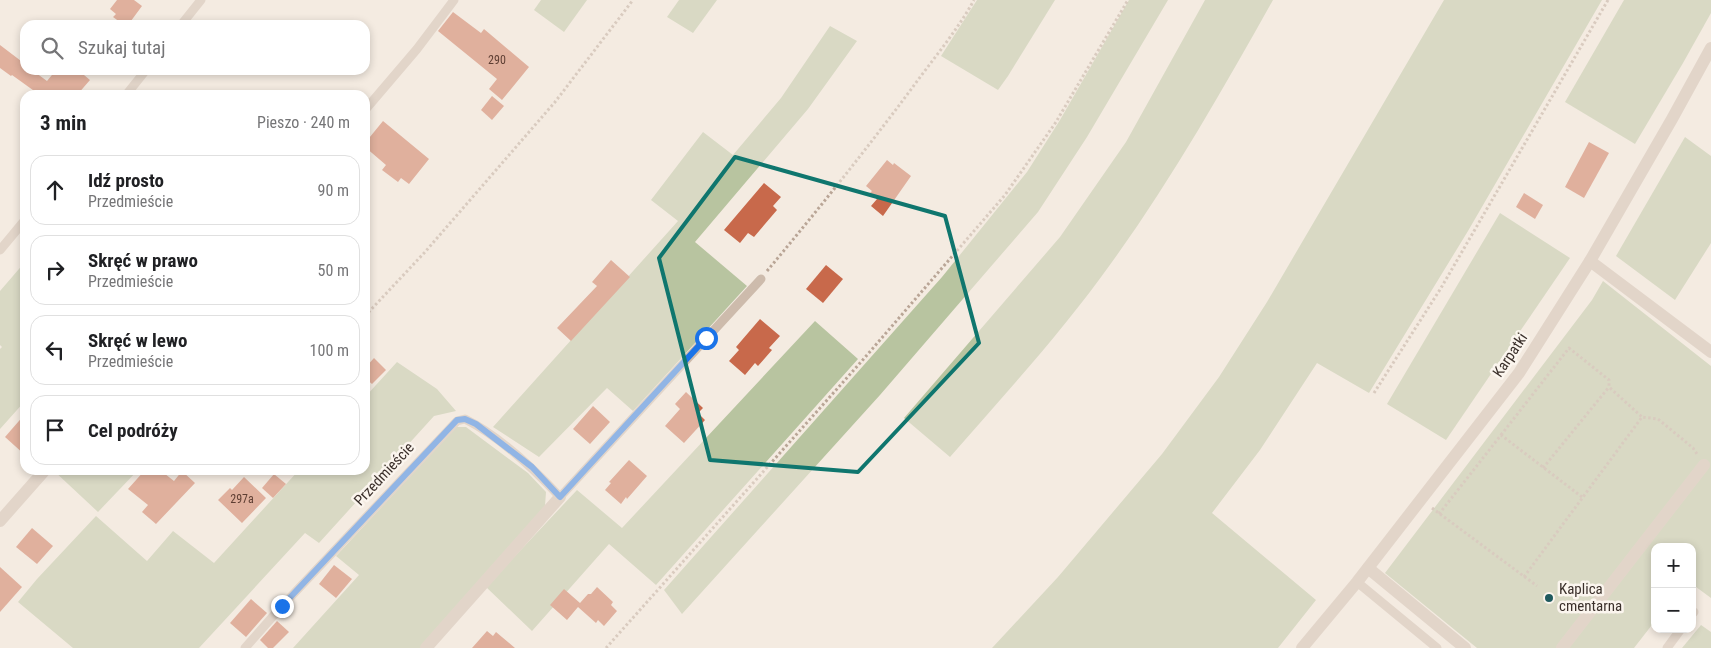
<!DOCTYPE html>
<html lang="pl">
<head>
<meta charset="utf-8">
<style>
  body { margin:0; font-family:"Roboto Condensed",sans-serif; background:#f6f6f6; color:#202124 }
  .controls { position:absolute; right:15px; bottom:15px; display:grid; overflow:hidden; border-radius:10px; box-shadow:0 2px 8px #0003 }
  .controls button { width:45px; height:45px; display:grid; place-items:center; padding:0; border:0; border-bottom:1px solid #e0e0e0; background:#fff; color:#202124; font:25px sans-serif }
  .stop { position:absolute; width:15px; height:15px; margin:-11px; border:4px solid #1a73e8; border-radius:50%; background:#fff }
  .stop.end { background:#1a73e8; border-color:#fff; box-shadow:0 1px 5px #0008 }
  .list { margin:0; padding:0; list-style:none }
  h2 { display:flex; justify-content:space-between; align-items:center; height:65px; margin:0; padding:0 20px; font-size:21px }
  h2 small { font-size:16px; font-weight:400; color:#757577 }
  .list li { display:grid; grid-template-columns:32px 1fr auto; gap:15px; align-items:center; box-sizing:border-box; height:70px; margin:0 10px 10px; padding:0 10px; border:1px solid #e0e0e0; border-radius:15px }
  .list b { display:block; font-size:19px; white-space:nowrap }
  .list p { margin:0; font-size:16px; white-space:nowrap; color:#757577 }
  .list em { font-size:16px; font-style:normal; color:#757577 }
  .icon { flex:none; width:28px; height:28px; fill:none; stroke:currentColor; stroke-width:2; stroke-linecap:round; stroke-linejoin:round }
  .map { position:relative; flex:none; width:1711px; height:648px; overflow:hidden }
  .search { position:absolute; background:#fff; box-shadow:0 2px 8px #0003; left:20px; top:20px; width:350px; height:55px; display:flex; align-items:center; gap:12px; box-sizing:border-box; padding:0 18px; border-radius:15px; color:#757577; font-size:19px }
  .panel { position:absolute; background:#fff; box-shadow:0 2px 8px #0003; left:20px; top:90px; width:350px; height:385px; border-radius:15px }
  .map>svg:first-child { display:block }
</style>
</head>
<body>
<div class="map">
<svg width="1711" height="648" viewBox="0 0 1711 648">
  <rect width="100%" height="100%" fill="#f4ebe1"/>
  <g fill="#b8c4a0">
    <path d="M541,0H587L564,32L534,10Z"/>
    <path d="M679,0H717L693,33L667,17Z"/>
    <path d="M977,0H1055L1008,76L998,90L941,56Z"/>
    <path d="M1129,0H1168L1087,137L1038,212L880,395L682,614L664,590L942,277L1027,172L1060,120Z"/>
    <path d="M1205,0H1273C1223,89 1172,179 1112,262C1063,331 1006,393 950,457L904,418L1060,237L1126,142Z"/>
    <path d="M1444,0H1602L1468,231L1369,393L1317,363L1260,450L1212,513L1316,600L1278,648H992L1058,577L1162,454L1219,377L1267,302Z"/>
    <path d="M1624,0H1711V13L1683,63L1635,144L1565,102Z"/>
    <path d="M830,26L857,41L808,109L695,242L747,286L633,411L607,388L539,457L493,427L678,221L651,200L703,132L733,155L781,98Z"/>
    <path d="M1685,137L1711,156V243L1675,300L1616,256Z"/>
    <path d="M1500,213L1570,258L1446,440L1387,404Z"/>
    <path d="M25,262V401L0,429V349L2,347L0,345V291Z"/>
    <path d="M1603,281L1711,366V598L1692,584V547H1655V621L1634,648H1477L1385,573L1592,300Z"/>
    <path d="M815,321L858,359L656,585L609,544L532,631L486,587L577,490L622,528Z"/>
    <path d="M397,362L437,389L456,411L434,416L319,543L305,533L199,648H73L18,602L37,579L96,516L147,561L173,531L214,563L299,470H365V397Z"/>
    <path d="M456,427H466L528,473L546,492L545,506L421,648H293L359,575L336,556Z"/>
    <path d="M53,470H138L98,512Z"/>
    <path d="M1701,625L1711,632V648H1682Z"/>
  </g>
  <g fill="#c8694b">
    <path d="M117,0H134L142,6L128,25H124L113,17L116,14L110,9Z"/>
    <path d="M453,12L481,33L484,29L529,67L502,100L489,89L497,79L438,31Z"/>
    <path d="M0,45L25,64V70H32L47,81L56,70H78L90,80L77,95H35L37,93L12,75L11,76L0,68Z"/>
    <path d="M492,96L504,106L492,120L481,110Z"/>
    <path d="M383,121L429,159L409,184L401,178L398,182L382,170L386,165L365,147V143Z"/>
    <path d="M1589,142L1609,153L1584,198L1565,187Z"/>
    <path d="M887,160L893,165L894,163L911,176L883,216L871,206L877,199L870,193L872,191L866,186Z"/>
    <path d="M764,183L781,197L773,206L777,210L754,237L748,233L740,243L724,230Z"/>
    <path d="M1524,193L1543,205L1535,219L1516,207Z"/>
    <path d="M611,260L630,277L571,341L557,328L597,286L592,282Z"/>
    <path d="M826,265L843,279L823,303L806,289Z"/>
    <path d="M760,319L780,336L769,348L772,350L758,366L755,363L745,375L729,361L739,350L736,347Z"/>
    <path d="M374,358L386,370L372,384L365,378V368Z"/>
    <path d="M686,392L703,408L698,413L705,420L684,443L665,426L680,409L675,404Z"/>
    <path d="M593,406L610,422L590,444L573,429Z"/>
    <path d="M25,414V455L5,437Z"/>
    <path d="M629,460L647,476L627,499L626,497L621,504L605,490L611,483L609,482Z"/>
    <path d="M145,470H160L174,481L182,471L195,483L156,524L142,512L148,505L128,489Z"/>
    <path d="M274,474L286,484L273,498L262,488Z"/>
    <path d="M244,477L266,498L242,523L218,500L230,488L232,490Z"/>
    <path d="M32,528L53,546L37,564L16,547Z"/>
    <path d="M334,565L352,579L336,598L319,584Z"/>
    <path d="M0,567L22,587L0,612Z"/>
    <path d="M597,587L613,602L611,605L617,611L604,626L598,620L596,623L578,607L567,620L550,605L564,589L580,603L588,594H591Z"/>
    <path d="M251,599L267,613L246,637L230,623Z"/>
    <path d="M277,621L289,632L273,648H268L260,640Z"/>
    <path d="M487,631L493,636L496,632L515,648H472Z"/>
  </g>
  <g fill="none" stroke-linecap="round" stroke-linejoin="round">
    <g stroke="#b9a596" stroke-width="3" stroke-dasharray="2.5 2.5" stroke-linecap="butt">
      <path d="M767,271C817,211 866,150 912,88C933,59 957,31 974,0"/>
      <path d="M365,316L425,252L555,102L633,0"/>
      <path d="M1374,393L1441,288L1608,0"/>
      <path d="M1501,435L1569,348L1609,380V387L1642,417"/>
      <path d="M1543,468L1609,387"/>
      <path d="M1432,508L1537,586"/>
      <path d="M1439,514L1501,435L1582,497"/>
      <path d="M1524,577L1642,417L1658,419L1693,448L1697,454"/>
      <path d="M606,648L861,362L1005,195L1056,122L1128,0"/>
    </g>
    <g stroke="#cdbbac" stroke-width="9">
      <path d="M181,25L201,0"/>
      <path d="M126,95L146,70"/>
      <path d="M365,110L417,49L454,0"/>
      <path d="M0,250L25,220"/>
      <path d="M1357,582L1437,648"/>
      <path d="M1692,614L1694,612"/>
      <path d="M245,648L282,606L457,421L465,419C499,436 534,469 560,497L761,279"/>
      <path d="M1667,648L1681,629"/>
    </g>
    <g stroke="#cdbbac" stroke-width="12">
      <path d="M1368,568L1465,648"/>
      <path d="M1562,648L1704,465"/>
    </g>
    <g stroke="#cdbbac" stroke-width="12">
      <path d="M1590,261L1711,352"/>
      <path d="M0,521L45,470"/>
      <path d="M426,648L560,497"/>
      <path d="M1302,648L1357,582L1519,373L1590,261L1672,119L1711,48"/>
    </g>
  </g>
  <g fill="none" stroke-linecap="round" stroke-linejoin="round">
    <path stroke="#1a73e8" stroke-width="6" d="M282,606L457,420L465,419L476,424L532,467L560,497L706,338"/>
  </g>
  <path d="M0 0H1711V648H0ZM735,157L945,216L979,343L858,472L710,460L659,258Z" fill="#f4ebe1" fill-opacity=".55" fill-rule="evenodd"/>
  <path fill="none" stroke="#0f766e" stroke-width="4" stroke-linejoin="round" d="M735,157L945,216L979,343L858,472L710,460L659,258Z"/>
  <circle fill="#1f5a5e" stroke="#fbf5ee" stroke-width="2" cx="1549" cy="598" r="5"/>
  <g text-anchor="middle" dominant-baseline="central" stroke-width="5" stroke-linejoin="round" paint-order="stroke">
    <g font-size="12" fill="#5e3e33">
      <text x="497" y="60">290</text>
      <text x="242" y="499">297a</text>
    </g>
    <g font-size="15" fill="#3b302b" stroke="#fbf5ee">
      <text transform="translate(1510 355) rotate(-56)">Karpatki</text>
      <text transform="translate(384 474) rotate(-47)">Przedmieście</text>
    </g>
    <g font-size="15" fill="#3b302b" stroke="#fbf5ee" text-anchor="start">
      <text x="1559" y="589">Kaplica<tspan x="1559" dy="17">cmentarna</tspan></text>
    </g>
  </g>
</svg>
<div class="controls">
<button>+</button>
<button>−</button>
</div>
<div class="stop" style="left:706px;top:338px"></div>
<div class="stop end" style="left:282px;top:606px"></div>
<div class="search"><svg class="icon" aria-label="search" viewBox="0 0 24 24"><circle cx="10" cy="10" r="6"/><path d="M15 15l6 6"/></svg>Szukaj tutaj</div>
<section class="panel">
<h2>3 min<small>Pieszo · 240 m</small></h2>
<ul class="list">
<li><svg class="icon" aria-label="ahead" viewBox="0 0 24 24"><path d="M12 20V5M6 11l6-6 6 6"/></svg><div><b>Idź prosto</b><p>Przedmieście</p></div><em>90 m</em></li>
<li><svg class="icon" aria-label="right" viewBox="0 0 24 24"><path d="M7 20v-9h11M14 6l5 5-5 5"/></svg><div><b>Skręć w prawo</b><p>Przedmieście</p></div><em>50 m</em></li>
<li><svg class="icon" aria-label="left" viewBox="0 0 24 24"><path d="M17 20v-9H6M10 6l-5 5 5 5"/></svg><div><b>Skręć w lewo</b><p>Przedmieście</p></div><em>100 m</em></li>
<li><svg class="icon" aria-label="arrive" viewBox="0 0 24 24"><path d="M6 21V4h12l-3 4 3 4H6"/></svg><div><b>Cel podróży</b></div></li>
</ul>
</section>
</div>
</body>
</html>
